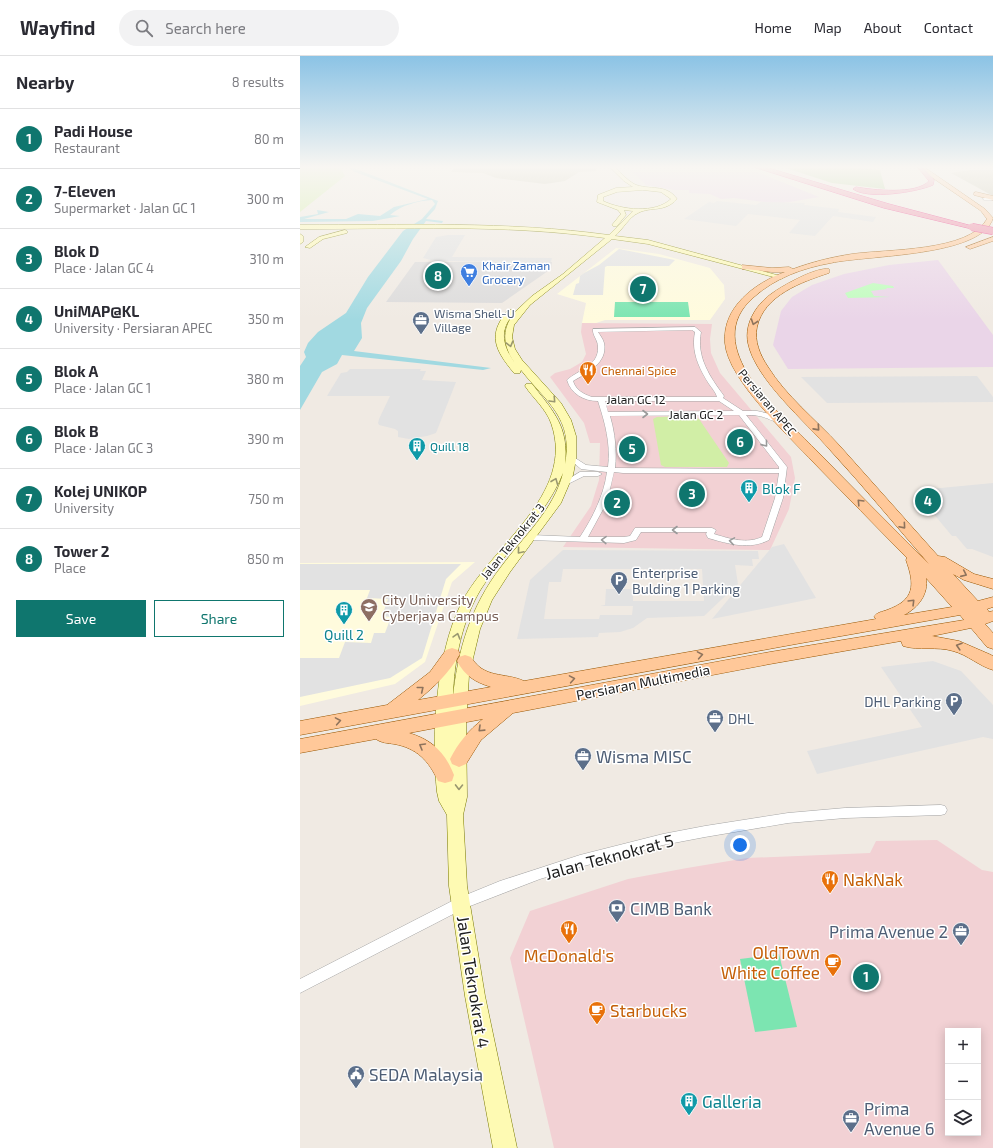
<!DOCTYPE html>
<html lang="en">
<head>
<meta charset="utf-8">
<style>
  body { margin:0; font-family:"Exo 2",sans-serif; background:#f2f2f3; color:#2b2b33 }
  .controls { position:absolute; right:12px; bottom:12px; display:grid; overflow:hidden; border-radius:0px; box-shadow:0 2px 10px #0003 }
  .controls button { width:36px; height:36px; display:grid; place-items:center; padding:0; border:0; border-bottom:1px solid #e1e1e2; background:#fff; color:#2b2b33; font:20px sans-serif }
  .you { position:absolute; left:440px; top:789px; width:14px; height:14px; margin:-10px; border:3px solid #fff; border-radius:50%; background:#1a73e8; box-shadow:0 0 0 6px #1a73e833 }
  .badge { display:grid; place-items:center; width:26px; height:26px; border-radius:50%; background:#0f766e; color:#fff; font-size:13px; font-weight:700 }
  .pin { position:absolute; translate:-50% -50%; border:2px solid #fff; box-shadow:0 1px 4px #0006 }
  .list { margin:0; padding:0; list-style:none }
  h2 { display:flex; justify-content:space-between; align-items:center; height:52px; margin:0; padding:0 16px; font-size:17px }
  h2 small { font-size:13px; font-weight:400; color:#7c7c81 }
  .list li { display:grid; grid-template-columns:26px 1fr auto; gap:12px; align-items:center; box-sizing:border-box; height:60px; padding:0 16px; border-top:1px solid #e1e1e2 }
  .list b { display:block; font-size:15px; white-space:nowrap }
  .list p { margin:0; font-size:13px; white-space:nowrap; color:#7c7c81 }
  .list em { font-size:13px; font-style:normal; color:#7c7c81 }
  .actions { display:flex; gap:8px; padding:12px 16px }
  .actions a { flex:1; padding:9px 0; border:1px solid #0f766e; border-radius:0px; text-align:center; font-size:14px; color:#0f766e }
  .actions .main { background:#0f766e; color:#fff }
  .icon { flex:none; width:22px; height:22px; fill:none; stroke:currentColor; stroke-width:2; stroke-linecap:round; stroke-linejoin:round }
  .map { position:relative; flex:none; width:693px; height:1092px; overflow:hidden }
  header { display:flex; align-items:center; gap:24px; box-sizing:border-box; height:56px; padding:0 20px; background:#fff; border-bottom:1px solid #e1e1e2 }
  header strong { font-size:19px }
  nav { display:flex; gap:22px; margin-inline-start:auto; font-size:14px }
  .search { width:280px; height:36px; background:#f2f2f3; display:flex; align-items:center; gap:10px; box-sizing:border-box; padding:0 14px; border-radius:22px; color:#7c7c81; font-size:15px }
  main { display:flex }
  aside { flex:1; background:#fff }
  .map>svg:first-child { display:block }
</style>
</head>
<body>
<header>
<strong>Wayfind</strong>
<div class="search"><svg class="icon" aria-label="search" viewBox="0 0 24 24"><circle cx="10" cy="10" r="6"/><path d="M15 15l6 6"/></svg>Search here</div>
<nav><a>Home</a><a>Map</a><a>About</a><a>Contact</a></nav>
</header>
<main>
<aside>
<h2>Nearby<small>8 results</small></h2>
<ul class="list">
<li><span class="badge">1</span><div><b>Padi House</b><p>Restaurant</p></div><em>80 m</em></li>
<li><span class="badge">2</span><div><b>7-Eleven</b><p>Supermarket · Jalan GC 1</p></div><em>300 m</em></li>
<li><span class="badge">3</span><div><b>Blok D</b><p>Place · Jalan GC 4</p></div><em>310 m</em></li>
<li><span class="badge">4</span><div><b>UniMAP@KL</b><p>University · Persiaran APEC</p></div><em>350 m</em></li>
<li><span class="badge">5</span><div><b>Blok A</b><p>Place · Jalan GC 1</p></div><em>380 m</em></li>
<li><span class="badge">6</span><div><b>Blok B</b><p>Place · Jalan GC 3</p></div><em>390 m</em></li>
<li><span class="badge">7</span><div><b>Kolej UNIKOP</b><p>University</p></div><em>750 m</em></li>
<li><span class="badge">8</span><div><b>Tower 2</b><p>Place</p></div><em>850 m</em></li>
</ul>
<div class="actions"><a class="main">Save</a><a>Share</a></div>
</aside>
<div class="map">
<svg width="693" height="1092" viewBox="0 0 693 1092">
  <rect width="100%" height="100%" fill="#f0eae3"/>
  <path fill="#dcdbdb" d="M115,206H252L251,213L202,247L86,246Z"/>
  <g fill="#f2d1d4" fill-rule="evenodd">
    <path d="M282,267L412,268L410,283L411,297L420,317L491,401L495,422L489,453L470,494L263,491L291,450L299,424L300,387H290L284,367L250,321L255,317L270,313L282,306L286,298L281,276Z"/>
    <path d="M637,784L682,814L693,816V1092H254L210,902L230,855L328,823L387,812L447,802L570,797L576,785ZM648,975H678V1077H648Z"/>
  </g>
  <g fill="#ead5e8">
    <path d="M333,116H457L519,141L478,148L434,142L421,143L410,138L389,137V134H374L346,129Z"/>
    <path d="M638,204L693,279V311L488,313L473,289L481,255L492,241L512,229L544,218L589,209Z"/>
  </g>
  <g fill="#fffbdd">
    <path d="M316,192L359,198L410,212L424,229L425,243L410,264H305L296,267H282L286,247L257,238Z"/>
    <path d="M175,506L152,526L125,606L95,628L0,650V507Z"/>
  </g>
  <g fill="#c5c3ae">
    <path d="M154,111H295L297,115L279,116L265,125L245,128L196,122L183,117L151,116Z"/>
    <path d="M670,114H693V140L651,117Z"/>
  </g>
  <g fill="#d1eea6">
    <path d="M0,111H40L45,120L0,156Z"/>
    <path d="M392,360L399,363L429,407L427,411H365L361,409L353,363L357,361Z"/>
  </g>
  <path fill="#aed295" d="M483,111H549L580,114L585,133L532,127Z"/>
  <path fill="#bffdbd" d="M573,227L593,230L594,232H586L587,233L571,235L574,240L590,241L548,242L545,237Z"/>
  <g fill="#7ce5b1">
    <path d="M315,246H388L390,261H314Z"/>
    <path d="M479,898L497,971L455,976L440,903Z"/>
  </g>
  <g fill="#e2e2e2" fill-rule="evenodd">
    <path d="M417,145L456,149L461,146L505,147L504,149L539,153L538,156L576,161L573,166L533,160L515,180L489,177L500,164L448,158L436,170L384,163L409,146L414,147Z"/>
    <path d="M148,179H165L152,201L252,202L251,206L135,205L123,202L136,181Z"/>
    <path d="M319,193L375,204L369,210H307L305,211L303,239H273L276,228L279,227L280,220L284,217L299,209Z"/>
    <path d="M50,313H121L120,315H126L122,324L156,326L136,377L127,380L109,383L98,381V375L95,373L79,369L78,367L79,363L90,340H27L41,317L47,316Z"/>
    <path d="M677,320L693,341V346L527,347L501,321Z"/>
    <path d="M693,427V501L672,493H667L656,480H652L618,439L633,437L630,433Z"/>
    <path d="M484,488L516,542L412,563L472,491Z"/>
    <path d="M263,494L458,495L459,503H452L453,510L435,509L438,528L404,560L347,562L333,572L320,576L299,577L298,581L217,583L230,524ZM263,513H402L404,545H333V533H306L305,549L300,550H333L332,559H300L299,563H244L249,526H261Z"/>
    <path d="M0,508H161L146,523L122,602L90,622L0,641V602H39L45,586L71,587L74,577H85L91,561L82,560L88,543L67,542L70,534H0Z"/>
    <path d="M633,605L661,615L693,649V683L683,681L517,718L507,695L622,671L581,611Z"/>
  </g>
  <path fill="#a1d9e1" d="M47,111H51L138,145L135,153L126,163L143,165L142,167L126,165L113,183L101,205L67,252L61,267L62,282L54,295L191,312L183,314L42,299L37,308L22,316L0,354V310L6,301L4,296L8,287L18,276L46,257L68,221L103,175L122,163L135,148L132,144C117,145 102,149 90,159L100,160L73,165L0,166V161L18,158L17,154L29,156L4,163H46L58,158L80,160L94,151L128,143L55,116Z"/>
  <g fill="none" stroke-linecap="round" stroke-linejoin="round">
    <defs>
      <g id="street">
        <path d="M683,142H693V144H684Z"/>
        <path d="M395,271L401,276C396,301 410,321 424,340L423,342L443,355H457L470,358L482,365L479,367C465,362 463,359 446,359L487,411L483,442L469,484C449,494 429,488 408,482L406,478L407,476H341L336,484L324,487L228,484L227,482L231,479L280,481C293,461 304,439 307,416L281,413L268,402L272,400L286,409L308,411C311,388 305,367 298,345C284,345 271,338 267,324C278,314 299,310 298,291C298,284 292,279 293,273ZM392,274L395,276C391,296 399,312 409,328C412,332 416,337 417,341H292C283,338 276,334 273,325C287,317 308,307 304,287C303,283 300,279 298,276ZM305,345H419L434,355L308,356ZM439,359L479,411V413L315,412C317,395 315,377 310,360ZM314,416L323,417H479L475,442L462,481C447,488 430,483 414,478L416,474L412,472H335L330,480L324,481H288L307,446Z"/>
        <path d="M280,416H298L302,418L298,420H284L266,429L262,427Z"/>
        <path d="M641,749L645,750L647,754L645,758L641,759L545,762L488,767L405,781L363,789L280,811L240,823L165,852L0,937V923L156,843L200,825L280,799L363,778L405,770L488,757L545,752Z"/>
      </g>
      <g id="secondary">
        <path d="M310,111H315C321,117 327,124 334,128C349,135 366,127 377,143C364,157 352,150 338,157C329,161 323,173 315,180L348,184L484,221L481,223L348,188L312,183L230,249L214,269L212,281L215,293L222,304L261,347L271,364L276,380V403L273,419L261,447L210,516L192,544L180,573L169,619L166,668L167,741L163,759L167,830L185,940L217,1092H193L165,940L149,830L147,759L139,745L137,736C131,681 136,598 161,548C189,491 277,439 251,367C246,353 233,342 225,330L226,328H232C254,356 269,371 265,408C274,362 246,346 221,314L220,317H214C195,294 187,279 208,254H214V257L232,240L263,218L305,182C204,168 102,173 0,173V169C103,169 207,165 309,179L333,155L324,154L326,159L317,170H313L312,169L321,158L318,154L297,146L298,139L316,132L333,131L324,125ZM343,134L361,136L371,143C355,158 322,154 303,145V141L317,136ZM212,260C200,278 205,295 218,311C205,295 197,277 212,260ZM263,417C254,454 223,481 201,511C171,550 158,593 153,641C154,605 162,564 181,533C207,492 245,462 263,417Z"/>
        <path d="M45,174L47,175V177L23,183L10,192L5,191L19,181Z"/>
        <path d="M0,178L3,180V186L0,188Z"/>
      </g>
      <g id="primary">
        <path d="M617,111H624L685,153L693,162C682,201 567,199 531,207C503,212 475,222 454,241C397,289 481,359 515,393C553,432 591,470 629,508C596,470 564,431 530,394C506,366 455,323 448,287C444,267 457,247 474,236C484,229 516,211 529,213V217C502,226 464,239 457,271C454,285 460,299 468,311C486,340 515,363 539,389C572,426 605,463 638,500L645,501L674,518L693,523V533L664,524L653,518L678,545L693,541V551L687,553L689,556L693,555V565L685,568L693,577V593L687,591L671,572L632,580L659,585L689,598L693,600V614C679,610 668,599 653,595C637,590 619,595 603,590L601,585L470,608L213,657L181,684L166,708L159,711L152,708L150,703C158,687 169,674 183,663L109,677C132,684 145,696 154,719L152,725L145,727L138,725C129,705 117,692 94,688C88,687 81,687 76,683L0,697V683L470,596L664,564L660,559L496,588L0,679V665L87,649L130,616L146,594L152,592L158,594L160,598C149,617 135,630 118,644L191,631C175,626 165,620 157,605L159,601L165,599L171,601C184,623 204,616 224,625L576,563L574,561C577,556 582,556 587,554C615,544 615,529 606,504L607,502C576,470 545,439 514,407C489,380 428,324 425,287C422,251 455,227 485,216H472L445,213H442V209L472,212L489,211L493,213C512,206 532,201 552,198C587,193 669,196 687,163L681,155ZM626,522L652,551L604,559C618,552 629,538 626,522Z"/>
        <path d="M676,136L693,140V144L674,139V137Z"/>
        <path d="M693,181V185L670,193L666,191Z"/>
      </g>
      <g id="highway">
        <path d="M454,111H465L589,148L676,171L672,173L584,152Z"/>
        <path d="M621,111L624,112L634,124L633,129C617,136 568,144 553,133L556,131C573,134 616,139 629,125L619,113Z"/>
      </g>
    </defs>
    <use href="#street" stroke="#a5a5a5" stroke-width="1"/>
    <use href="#secondary" stroke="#7a7a00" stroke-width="1"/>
    <use href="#primary" stroke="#985500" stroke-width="1"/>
    <use href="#highway" stroke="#e71775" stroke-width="1"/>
    <use href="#street" fill="#fff" fill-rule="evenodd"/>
    <use href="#secondary" fill="#fefab3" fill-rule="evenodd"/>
    <use href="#primary" fill="#ffc899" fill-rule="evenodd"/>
    <use href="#highway" fill="#ed86a4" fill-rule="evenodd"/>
    <defs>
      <path id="highway-bridge" d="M672,171L693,175"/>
    </defs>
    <use href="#highway-bridge" stroke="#e71775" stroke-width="8" stroke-linecap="butt"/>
    <use href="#highway-bridge" stroke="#ed86a4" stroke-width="7"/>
  </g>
  <defs><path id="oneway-chevron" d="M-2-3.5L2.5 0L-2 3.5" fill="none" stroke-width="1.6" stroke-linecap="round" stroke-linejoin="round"/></defs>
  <g stroke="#8e735c">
    <use href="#oneway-chevron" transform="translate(454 266) rotate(109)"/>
    <use href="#oneway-chevron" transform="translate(517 372) rotate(48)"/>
    <use href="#oneway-chevron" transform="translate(560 446) rotate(-134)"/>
    <use href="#oneway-chevron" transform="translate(603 470) rotate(49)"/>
    <use href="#oneway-chevron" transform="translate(664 518) rotate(24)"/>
    <use href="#oneway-chevron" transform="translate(612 546) rotate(-45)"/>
    <use href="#oneway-chevron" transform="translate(659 590) rotate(-163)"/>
    <use href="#oneway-chevron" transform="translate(400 599) rotate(-10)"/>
    <use href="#oneway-chevron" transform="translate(272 623) rotate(-10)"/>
    <use href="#oneway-chevron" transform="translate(121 633) rotate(-39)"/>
    <use href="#oneway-chevron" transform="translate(38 665) rotate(-10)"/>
    <use href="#oneway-chevron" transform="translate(181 673) rotate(136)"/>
    <use href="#oneway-chevron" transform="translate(122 690) rotate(-150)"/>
  </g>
  <g stroke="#999770">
    <use href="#oneway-chevron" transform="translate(210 288) rotate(75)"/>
    <use href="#oneway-chevron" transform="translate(253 344) rotate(47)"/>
    <use href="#oneway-chevron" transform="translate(255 425) rotate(-68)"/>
    <use href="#oneway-chevron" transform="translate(220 495) rotate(130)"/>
    <use href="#oneway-chevron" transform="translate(157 580) rotate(-74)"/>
    <use href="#oneway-chevron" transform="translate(159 731) rotate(91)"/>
  </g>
  <g stroke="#9a9a9a">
    <use href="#oneway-chevron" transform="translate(345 358)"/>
    <use href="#oneway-chevron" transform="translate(465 388) rotate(51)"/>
    <use href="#oneway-chevron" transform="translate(375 474) rotate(-180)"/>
    <use href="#oneway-chevron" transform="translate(304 484) rotate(-178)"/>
    <use href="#oneway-chevron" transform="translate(432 485) rotate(-171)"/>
  </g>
  <linearGradient id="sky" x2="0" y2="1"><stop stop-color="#8bc3e5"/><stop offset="0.42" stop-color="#f8f6f2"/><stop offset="1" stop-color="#f8f6f2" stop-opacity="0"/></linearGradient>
  <rect width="693" height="264" fill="url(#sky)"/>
  <defs>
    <symbol id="supermarket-pin" viewBox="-11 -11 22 30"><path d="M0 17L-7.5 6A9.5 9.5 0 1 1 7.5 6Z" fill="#3f7fe0" stroke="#fff"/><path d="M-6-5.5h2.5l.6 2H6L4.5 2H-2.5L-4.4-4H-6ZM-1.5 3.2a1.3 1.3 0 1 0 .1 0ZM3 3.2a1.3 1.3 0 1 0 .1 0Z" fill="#fff"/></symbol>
    <symbol id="office-pin" viewBox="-11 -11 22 30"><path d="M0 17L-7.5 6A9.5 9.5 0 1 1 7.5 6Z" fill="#5c6f8a" stroke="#fff"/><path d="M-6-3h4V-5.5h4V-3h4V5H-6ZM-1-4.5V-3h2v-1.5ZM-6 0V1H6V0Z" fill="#fff"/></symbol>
    <symbol id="restaurant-pin" viewBox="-11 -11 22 30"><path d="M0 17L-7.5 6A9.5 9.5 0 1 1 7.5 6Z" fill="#e8710a" stroke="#fff"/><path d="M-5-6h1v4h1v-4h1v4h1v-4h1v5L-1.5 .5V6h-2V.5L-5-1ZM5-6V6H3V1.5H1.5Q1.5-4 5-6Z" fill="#fff"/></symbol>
    <symbol id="building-pin" viewBox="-11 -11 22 30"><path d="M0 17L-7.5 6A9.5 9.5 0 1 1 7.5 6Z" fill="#0f9aa8" stroke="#fff"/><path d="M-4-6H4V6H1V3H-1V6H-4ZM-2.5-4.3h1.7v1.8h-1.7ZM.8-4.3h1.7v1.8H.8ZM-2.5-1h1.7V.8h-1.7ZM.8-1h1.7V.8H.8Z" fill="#fff"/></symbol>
    <symbol id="parking-pin" viewBox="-11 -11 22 30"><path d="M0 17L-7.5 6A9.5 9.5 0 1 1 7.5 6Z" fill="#5c6f8a" stroke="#fff"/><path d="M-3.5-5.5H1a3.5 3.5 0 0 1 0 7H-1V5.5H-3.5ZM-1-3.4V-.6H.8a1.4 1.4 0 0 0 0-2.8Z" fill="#fff"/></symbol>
    <symbol id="university-pin" viewBox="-11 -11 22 30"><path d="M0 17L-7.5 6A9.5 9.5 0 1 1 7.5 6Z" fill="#8d6e63" stroke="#fff"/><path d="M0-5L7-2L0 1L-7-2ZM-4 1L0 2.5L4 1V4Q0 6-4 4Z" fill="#fff"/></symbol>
    <symbol id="bank-pin" viewBox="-11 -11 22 30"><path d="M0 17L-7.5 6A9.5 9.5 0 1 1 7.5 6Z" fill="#5c6f8a" stroke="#fff"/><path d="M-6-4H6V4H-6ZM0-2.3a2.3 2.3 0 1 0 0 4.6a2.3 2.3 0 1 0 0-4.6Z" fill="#fff"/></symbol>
    <symbol id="cafe-pin" viewBox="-11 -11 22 30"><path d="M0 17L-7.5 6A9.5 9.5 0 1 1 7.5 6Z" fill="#e8710a" stroke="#fff"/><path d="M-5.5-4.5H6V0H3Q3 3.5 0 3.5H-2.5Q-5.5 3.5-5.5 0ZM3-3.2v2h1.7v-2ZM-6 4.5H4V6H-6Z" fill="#fff"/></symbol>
    <symbol id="civic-pin" viewBox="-11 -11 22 30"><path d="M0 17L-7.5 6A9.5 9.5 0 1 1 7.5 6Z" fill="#5c6f8a" stroke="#fff"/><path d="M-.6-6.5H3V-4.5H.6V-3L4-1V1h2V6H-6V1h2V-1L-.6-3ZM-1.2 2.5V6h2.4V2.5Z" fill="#fff"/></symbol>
  </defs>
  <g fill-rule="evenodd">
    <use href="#supermarket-pin" x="159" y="206" width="20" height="27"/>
    <use href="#office-pin" x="111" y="254" width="20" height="27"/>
    <use href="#restaurant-pin" x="278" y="304" width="20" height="27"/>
    <use href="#building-pin" x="107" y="380" width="20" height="27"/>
    <use href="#building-pin" x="439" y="422" width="20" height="27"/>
    <use href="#parking-pin" x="309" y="514" width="20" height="27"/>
    <use href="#university-pin" x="59" y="541" width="20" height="27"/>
    <use href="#building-pin" x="34" y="544" width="20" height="27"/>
    <use href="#parking-pin" x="644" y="635" width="20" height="27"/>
    <use href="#office-pin" x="405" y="652" width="20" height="27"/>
    <use href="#office-pin" x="273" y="690" width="20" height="27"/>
    <use href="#restaurant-pin" x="520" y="813" width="20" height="27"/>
    <use href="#bank-pin" x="307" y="842" width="20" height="27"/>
    <use href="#restaurant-pin" x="259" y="863" width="20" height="27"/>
    <use href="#office-pin" x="651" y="865" width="20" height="27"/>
    <use href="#cafe-pin" x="523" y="896" width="20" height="27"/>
    <use href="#cafe-pin" x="287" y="944" width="20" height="27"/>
    <use href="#civic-pin" x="46" y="1008" width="20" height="27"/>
    <use href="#building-pin" x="379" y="1035" width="20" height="27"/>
    <use href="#office-pin" x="541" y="1052" width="20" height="27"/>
  </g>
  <g text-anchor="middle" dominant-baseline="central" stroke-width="3" stroke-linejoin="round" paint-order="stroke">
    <g font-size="12" fill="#366cbe" stroke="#fff" text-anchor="start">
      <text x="182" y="209">Khair Zaman<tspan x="182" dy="14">Grocery</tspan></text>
    </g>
    <g font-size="12" fill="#4e5e75" stroke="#fff" text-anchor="start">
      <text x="134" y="257">Wisma Shell-U<tspan x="134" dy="14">Village</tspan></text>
    </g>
    <g font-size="12" fill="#c56008" stroke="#fff" text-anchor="start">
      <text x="301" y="314">Chennai Spice</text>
    </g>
    <g font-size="12" fill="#1e1e1e" stroke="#fff">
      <text x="336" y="343">Jalan GC 12</text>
      <text transform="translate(468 346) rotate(50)">Persiaran APEC</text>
      <text x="396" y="358">Jalan GC 2</text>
      <text transform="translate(212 485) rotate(-51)">Jalan Teknokrat 3</text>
    </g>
    <g font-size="12" fill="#0d838f" stroke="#fff" text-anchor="start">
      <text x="130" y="390">Quill 18</text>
    </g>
    <g font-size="14" fill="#0d838f" stroke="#fff" text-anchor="start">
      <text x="462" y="432">Blok F</text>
      <text x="44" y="578" text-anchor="middle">Quill 2</text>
    </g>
    <g font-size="14" fill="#4e5e75" stroke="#fff" text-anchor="start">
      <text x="332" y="516">Enterprise<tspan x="332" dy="16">Bulding 1 Parking</tspan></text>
      <text x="641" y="645" text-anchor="end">DHL Parking</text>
      <text x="428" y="662">DHL</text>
    </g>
    <g font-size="14" fill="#785e54" stroke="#fff" text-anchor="start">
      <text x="82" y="543">City University<tspan x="82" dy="16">Cyberjaya Campus</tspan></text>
    </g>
    <g font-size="14" fill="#1e1e1e" stroke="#fff">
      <text transform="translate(343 626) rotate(-11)">Persiaran Multimedia</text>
    </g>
    <g font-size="17" fill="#4e5e75" stroke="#fff" text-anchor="start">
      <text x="296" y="700">Wisma MISC</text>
      <text x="330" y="852">CIMB Bank</text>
      <text x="648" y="875" text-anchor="end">Prima Avenue 2</text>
      <text x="69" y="1018">SEDA Malaysia</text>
      <text x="564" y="1052">Prima<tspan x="564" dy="20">Avenue 6</tspan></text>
    </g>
    <g font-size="17" fill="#1e1e1e" stroke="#fff">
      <text transform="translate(309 800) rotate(-15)">Jalan Teknokrat 5</text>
      <text transform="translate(174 926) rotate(81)">Jalan Teknokrat 4</text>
    </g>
    <g font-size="17" fill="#c56008" stroke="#fff" text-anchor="start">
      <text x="543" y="823">NakNak</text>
      <text x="520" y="896" text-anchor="end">OldTown<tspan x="520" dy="20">White Coffee</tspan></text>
      <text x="269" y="899" text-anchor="middle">McDonald's</text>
      <text x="310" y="954">Starbucks</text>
    </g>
    <g font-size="17" fill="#0d838f" stroke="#fff" text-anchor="start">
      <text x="402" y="1045">Galleria</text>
    </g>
  </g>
</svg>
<div class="controls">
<button>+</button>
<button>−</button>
<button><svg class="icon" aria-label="layers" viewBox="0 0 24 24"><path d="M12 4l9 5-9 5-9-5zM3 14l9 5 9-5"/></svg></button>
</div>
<div class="you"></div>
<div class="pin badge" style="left:566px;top:921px">1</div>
<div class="pin badge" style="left:317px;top:447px">2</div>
<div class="pin badge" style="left:392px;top:438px">3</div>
<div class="pin badge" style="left:628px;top:445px">4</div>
<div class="pin badge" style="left:332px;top:393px">5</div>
<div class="pin badge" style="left:440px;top:386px">6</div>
<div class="pin badge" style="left:343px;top:233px">7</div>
<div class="pin badge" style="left:138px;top:220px">8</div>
</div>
</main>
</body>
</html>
